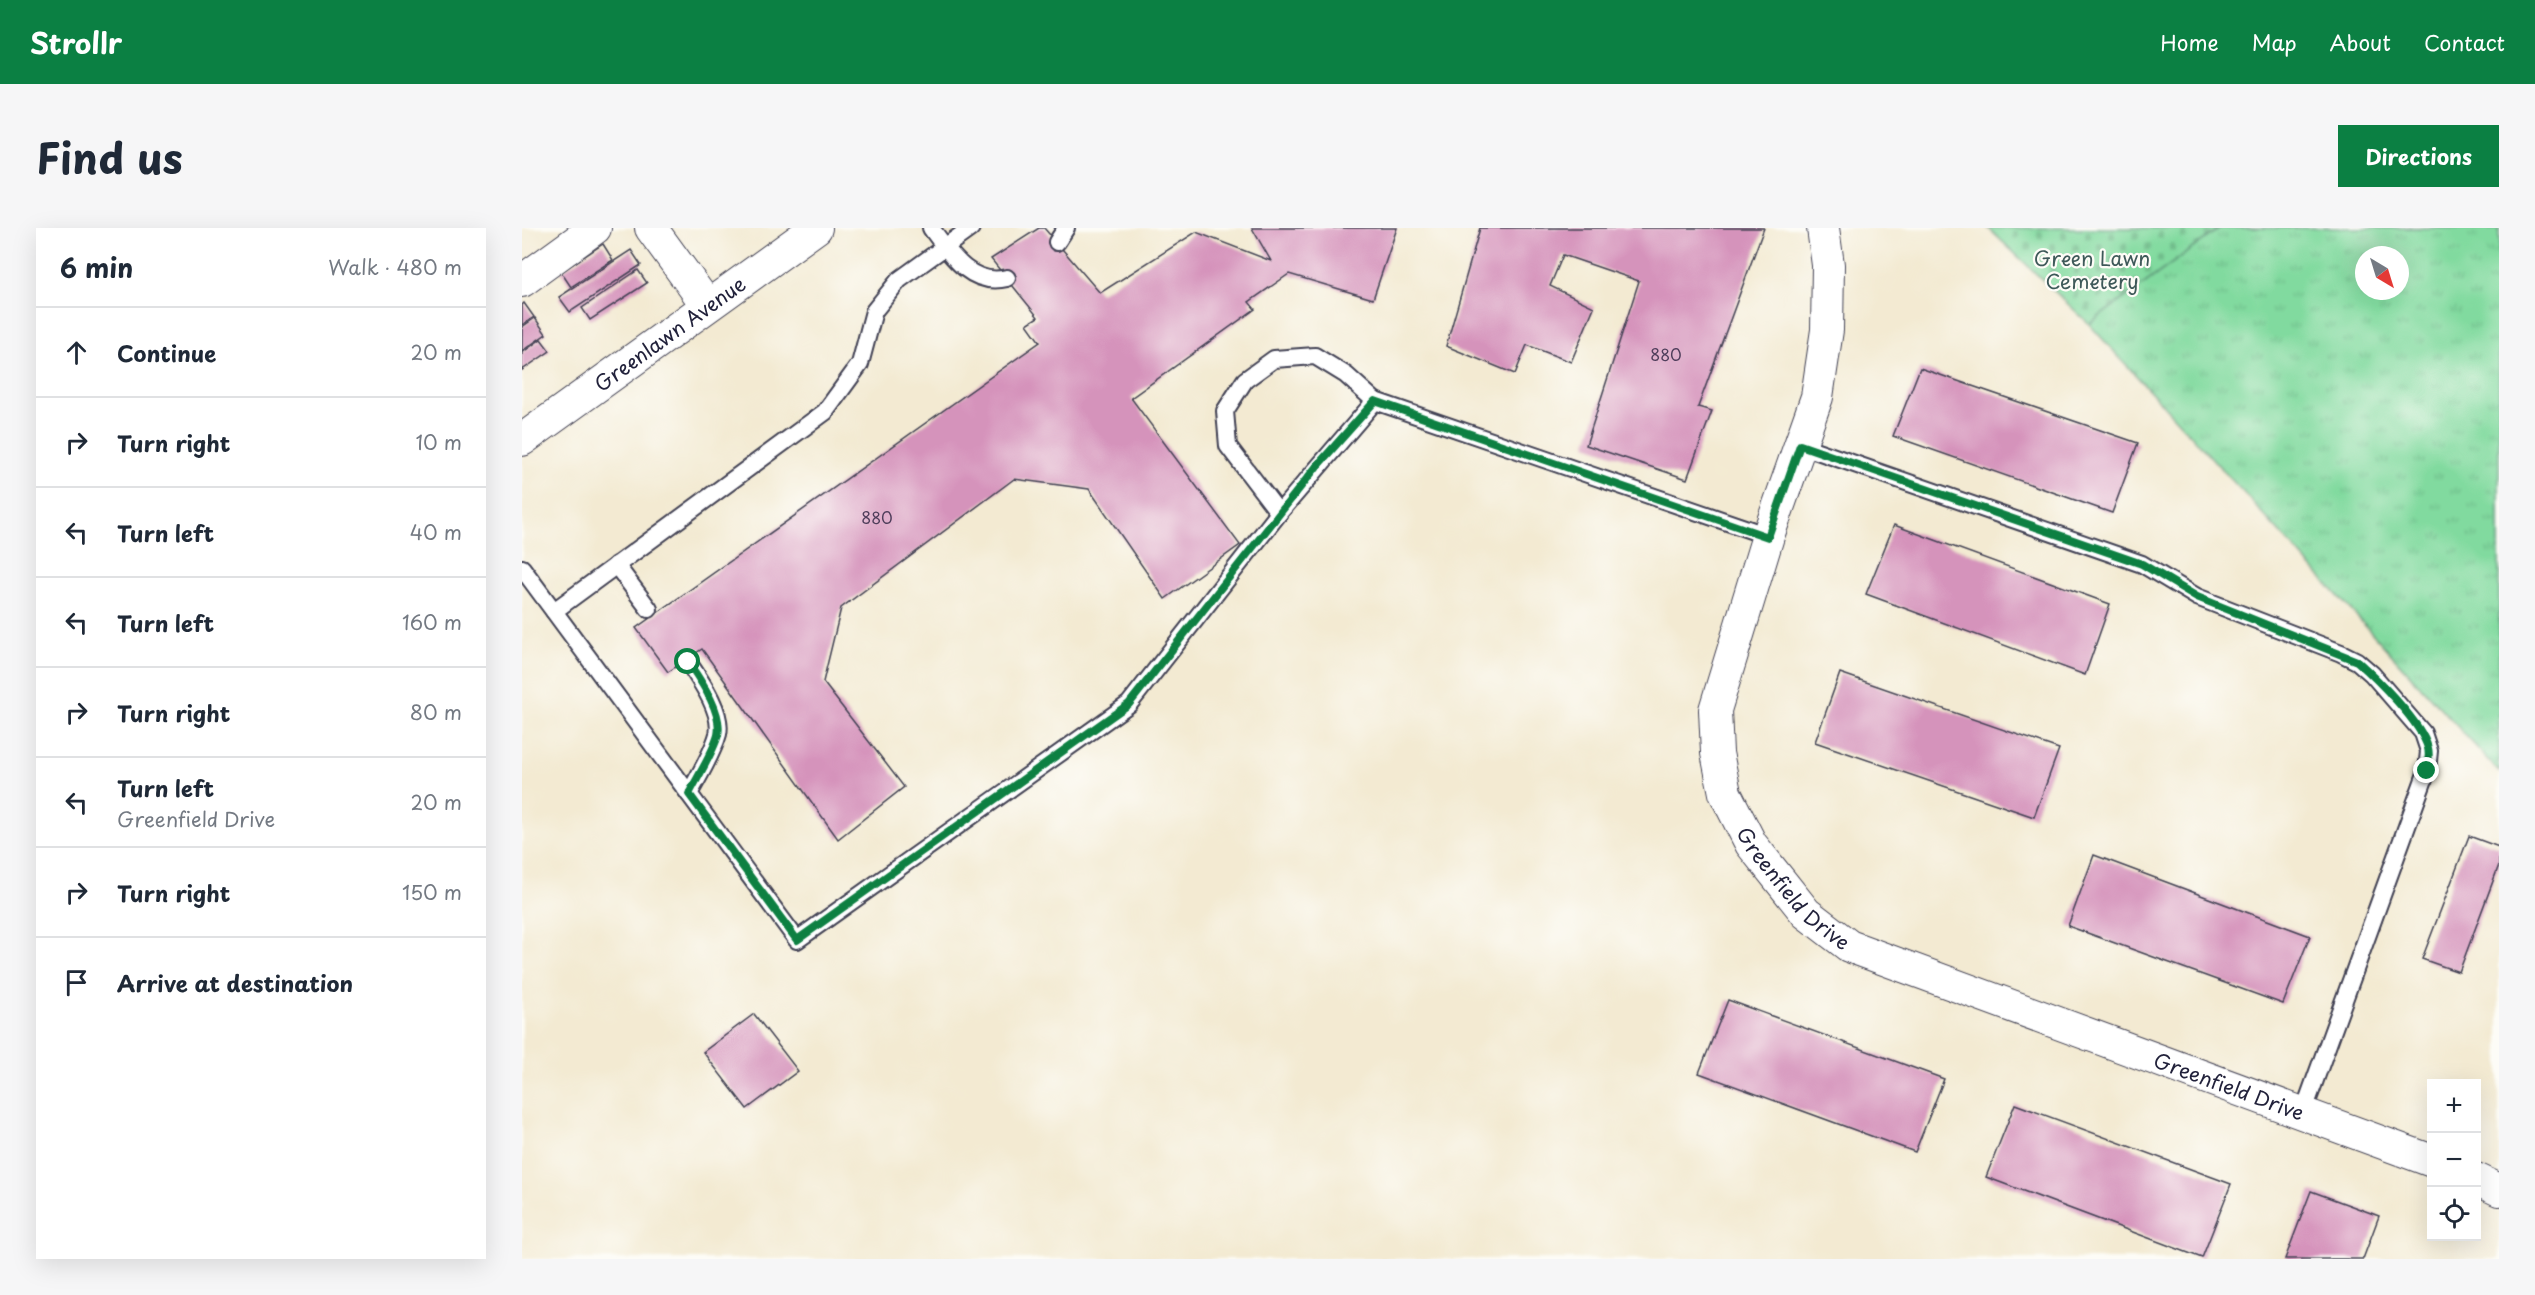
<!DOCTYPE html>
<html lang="en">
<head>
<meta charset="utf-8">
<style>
  body { margin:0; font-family:"Playpen Sans",sans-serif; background:#f6f6f7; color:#1f2937 }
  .controls { position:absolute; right:18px; bottom:18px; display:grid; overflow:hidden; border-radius:0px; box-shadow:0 6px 24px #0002 }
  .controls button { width:54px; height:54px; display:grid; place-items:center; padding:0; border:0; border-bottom:2px solid #e0e1e3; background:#fff; color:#1f2937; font:30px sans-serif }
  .compass { position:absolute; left:1833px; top:18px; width:54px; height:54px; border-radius:50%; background:#fff; box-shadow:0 6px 24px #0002; rotate:142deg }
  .stop { position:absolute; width:18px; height:18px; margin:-14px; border:4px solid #0b8043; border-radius:50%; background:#fff }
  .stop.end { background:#0b8043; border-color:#fff; box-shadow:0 2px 6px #0008 }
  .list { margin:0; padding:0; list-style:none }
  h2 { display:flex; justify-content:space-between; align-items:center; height:78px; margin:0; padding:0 24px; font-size:26px }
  h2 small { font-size:20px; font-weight:400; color:#747a83 }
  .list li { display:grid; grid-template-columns:39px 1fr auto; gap:18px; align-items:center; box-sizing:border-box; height:90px; padding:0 24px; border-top:2px solid #e0e1e3 }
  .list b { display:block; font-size:22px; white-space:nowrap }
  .list p { margin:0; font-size:20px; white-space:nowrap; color:#747a83 }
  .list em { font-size:20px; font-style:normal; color:#747a83 }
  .icon { flex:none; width:33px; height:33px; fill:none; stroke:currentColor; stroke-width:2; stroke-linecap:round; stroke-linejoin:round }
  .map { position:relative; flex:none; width:1977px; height:1031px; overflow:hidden; border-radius:0px }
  header { display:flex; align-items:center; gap:36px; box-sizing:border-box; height:84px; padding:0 30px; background:#0b8043; color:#fff }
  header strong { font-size:28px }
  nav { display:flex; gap:33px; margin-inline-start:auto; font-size:21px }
  .intro { display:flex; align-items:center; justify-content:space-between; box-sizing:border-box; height:144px; padding:0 36px }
  h1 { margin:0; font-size:42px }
  .button { padding:15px 27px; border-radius:0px; background:#0b8043; color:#fff; font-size:21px; font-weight:700 }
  main { display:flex; gap:36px; padding:0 36px }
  aside { flex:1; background:#fff; border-radius:0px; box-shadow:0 6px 24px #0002 }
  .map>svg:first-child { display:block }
</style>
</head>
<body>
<header>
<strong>Strollr</strong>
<nav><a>Home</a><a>Map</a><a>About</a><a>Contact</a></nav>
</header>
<div class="intro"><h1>Find us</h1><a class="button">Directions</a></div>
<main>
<aside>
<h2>6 min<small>Walk · 480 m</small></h2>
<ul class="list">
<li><svg class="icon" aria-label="ahead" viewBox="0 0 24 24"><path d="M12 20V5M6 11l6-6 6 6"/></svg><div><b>Continue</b></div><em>20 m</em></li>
<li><svg class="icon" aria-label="right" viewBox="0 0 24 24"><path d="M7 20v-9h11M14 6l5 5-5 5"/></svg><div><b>Turn right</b></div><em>10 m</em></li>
<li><svg class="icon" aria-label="left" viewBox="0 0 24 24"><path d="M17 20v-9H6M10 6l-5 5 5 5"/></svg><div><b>Turn left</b></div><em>40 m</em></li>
<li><svg class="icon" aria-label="left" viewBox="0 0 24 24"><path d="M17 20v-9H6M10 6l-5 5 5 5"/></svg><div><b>Turn left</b></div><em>160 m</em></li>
<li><svg class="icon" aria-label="right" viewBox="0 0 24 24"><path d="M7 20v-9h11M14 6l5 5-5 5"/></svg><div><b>Turn right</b></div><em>80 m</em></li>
<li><svg class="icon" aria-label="left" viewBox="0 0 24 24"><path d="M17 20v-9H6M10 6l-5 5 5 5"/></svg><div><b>Turn left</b><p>Greenfield Drive</p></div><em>20 m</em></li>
<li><svg class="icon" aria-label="right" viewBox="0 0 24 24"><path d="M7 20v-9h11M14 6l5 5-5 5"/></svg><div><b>Turn right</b></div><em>150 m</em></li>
<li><svg class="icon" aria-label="arrive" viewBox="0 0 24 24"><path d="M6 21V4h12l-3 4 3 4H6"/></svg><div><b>Arrive at destination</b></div></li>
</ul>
</aside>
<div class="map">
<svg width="1977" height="1031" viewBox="0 0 1977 1031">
  <defs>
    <pattern id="grass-tufts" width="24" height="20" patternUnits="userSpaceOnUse" patternTransform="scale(1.5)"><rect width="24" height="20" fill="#81da9f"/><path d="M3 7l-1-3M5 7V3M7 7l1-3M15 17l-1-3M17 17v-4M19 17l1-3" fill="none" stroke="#6fbb8a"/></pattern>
    <pattern id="cemetery-stones" width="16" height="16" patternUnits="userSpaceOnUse" patternTransform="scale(1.5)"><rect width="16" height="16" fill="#81da9f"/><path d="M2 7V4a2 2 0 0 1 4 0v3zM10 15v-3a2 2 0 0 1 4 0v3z" fill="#6fbb8a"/></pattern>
  </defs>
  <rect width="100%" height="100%" fill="#fdfcf7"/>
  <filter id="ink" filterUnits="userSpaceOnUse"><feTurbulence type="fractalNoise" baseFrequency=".0167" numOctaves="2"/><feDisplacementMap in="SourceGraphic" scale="12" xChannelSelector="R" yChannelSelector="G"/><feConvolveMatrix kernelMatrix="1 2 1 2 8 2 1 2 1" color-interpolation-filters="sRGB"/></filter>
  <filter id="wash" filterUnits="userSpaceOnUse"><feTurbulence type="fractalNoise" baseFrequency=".008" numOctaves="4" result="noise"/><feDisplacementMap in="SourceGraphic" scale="24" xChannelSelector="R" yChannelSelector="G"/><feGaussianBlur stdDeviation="1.35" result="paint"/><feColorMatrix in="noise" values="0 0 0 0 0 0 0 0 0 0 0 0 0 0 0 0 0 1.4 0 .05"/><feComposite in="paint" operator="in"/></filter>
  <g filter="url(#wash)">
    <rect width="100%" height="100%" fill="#f3ead2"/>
    <path fill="url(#grass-tufts)" stroke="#527e6d" stroke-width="1.5" fill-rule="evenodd" d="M1698,0H1977V544L1567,96ZM1842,27H1878V63H1842Z"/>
    <path fill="url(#cemetery-stones)" stroke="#527e6d" stroke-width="1.5" d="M1466,0H1698L1567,96Z"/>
    <g id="blocks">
      <g fill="#d593bb">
        <path d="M517,0H522L578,65L674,4L749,33L730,0H875L851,71L767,46L727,74L733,81L609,170L718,317L643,371L567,261L492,251L319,380L301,454L382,559L316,611L180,421L146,444L114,400L518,114L505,96L516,89L469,31Z"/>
        <path d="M958,0H1242L1176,179L1190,183L1165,251L1064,217L1117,53L1041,27L1028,58L1072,79L1049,134L1005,117L993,146L924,118Z"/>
        <path d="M81,16L91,32L49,59L39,44Z"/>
        <path d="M109,22L119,37L48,84L37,69Z"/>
        <path d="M116,42L125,55L68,92L60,80Z"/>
        <path d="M2,75L12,89L0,97V77Z"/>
        <path d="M13,90L24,106L0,123V99Z"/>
        <path d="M19,111L28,123L0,142V125Z"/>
        <path d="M1398,140L1616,215L1590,285L1371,208Z"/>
        <path d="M1372,297L1588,376L1563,447L1344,366Z"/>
        <path d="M1318,445L1537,521L1512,589L1293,514Z"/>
        <path d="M1947,608L1977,619V637L1937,744L1900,731Z"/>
        <path d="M1572,627L1788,708L1761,776L1546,698Z"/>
        <path d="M1206,772L1422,851L1393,924L1177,845Z"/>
        <path d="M232,786L276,843L225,881L181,824Z"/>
        <path d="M1493,876L1709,956L1680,1030L1464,949Z"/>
        <path d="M1789,963L1857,988L1841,1031H1763Z"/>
      </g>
    </g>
  </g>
  <g filter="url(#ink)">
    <use href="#blocks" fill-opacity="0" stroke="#414052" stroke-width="1.5"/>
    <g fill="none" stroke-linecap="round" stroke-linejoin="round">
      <defs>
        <g id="lane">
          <path d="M409,0C428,26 449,59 485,50"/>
          <path d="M535,14L544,0"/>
          <path d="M1278,217L1620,336L1675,369L1819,425L1835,433L1850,446L1901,505L1907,523L1905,543L1781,885"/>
          <path d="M757,285L706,218L703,183L723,152L752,131L793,128L824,147L853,173"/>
          <path d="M94,337L127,381"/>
          <path d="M0,340L275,712L607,476L757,285L853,173L1246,308"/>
          <path d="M32,383L303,184L338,136L352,83L377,52L449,0"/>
          <path d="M166,434C178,452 201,484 196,506C191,525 176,549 167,566"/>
        </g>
        <g id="street">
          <path d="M129,0L185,77"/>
          <path id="s1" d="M1301,0L1306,37L1305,102L1295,169L1246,308L1193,482L1195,525L1203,565L1229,616L1284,685L1327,718L1910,933"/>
          <path d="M0,53L73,0"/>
          <path id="s2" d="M0,212L294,0"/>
          <path d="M1954,951L1977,962"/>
        </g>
      </defs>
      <use href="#lane" stroke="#414052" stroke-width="20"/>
      <use href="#street" stroke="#414052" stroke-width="34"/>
      <use href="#lane" stroke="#fff" stroke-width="16"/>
      <use href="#street" stroke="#fff" stroke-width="32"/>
    </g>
  </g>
  <g fill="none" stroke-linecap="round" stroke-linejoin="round" filter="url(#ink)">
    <path stroke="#0b8043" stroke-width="8" d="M166,434C178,452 201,484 196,507C191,525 176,548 167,566L275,712L607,476L795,238L853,173L1246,309L1278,217L1620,336L1675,369L1835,433C1855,451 1899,494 1906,520C1908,527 1906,536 1905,543"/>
  </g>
  <g text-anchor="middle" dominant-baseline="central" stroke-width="4.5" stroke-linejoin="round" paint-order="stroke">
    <g font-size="16" fill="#4f3e5b">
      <text x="1144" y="126">880</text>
      <text x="355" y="289">880</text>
    </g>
    <g font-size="20" fill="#3e5959" stroke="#fdfcf7">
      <text x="1570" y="30">Green Lawn<tspan x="1570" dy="23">Cemetery</tspan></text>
    </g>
    <g font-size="20" fill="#22223b" stroke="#fdfcf7">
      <text stroke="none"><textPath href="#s2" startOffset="182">Greenlawn Avenue</textPath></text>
      <text stroke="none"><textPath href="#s1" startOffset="702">Greenfield Drive</textPath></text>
      <text stroke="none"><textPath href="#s1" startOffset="1188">Greenfield Drive</textPath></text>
    </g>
  </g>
</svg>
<div class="controls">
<button>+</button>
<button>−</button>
<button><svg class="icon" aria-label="locate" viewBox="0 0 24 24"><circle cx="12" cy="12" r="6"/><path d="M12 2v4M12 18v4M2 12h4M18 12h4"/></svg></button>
</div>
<svg class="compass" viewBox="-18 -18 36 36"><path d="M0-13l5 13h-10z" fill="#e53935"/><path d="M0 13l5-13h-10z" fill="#747a83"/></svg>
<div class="stop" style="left:166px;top:434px"></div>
<div class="stop end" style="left:1905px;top:543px"></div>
</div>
</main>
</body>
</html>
